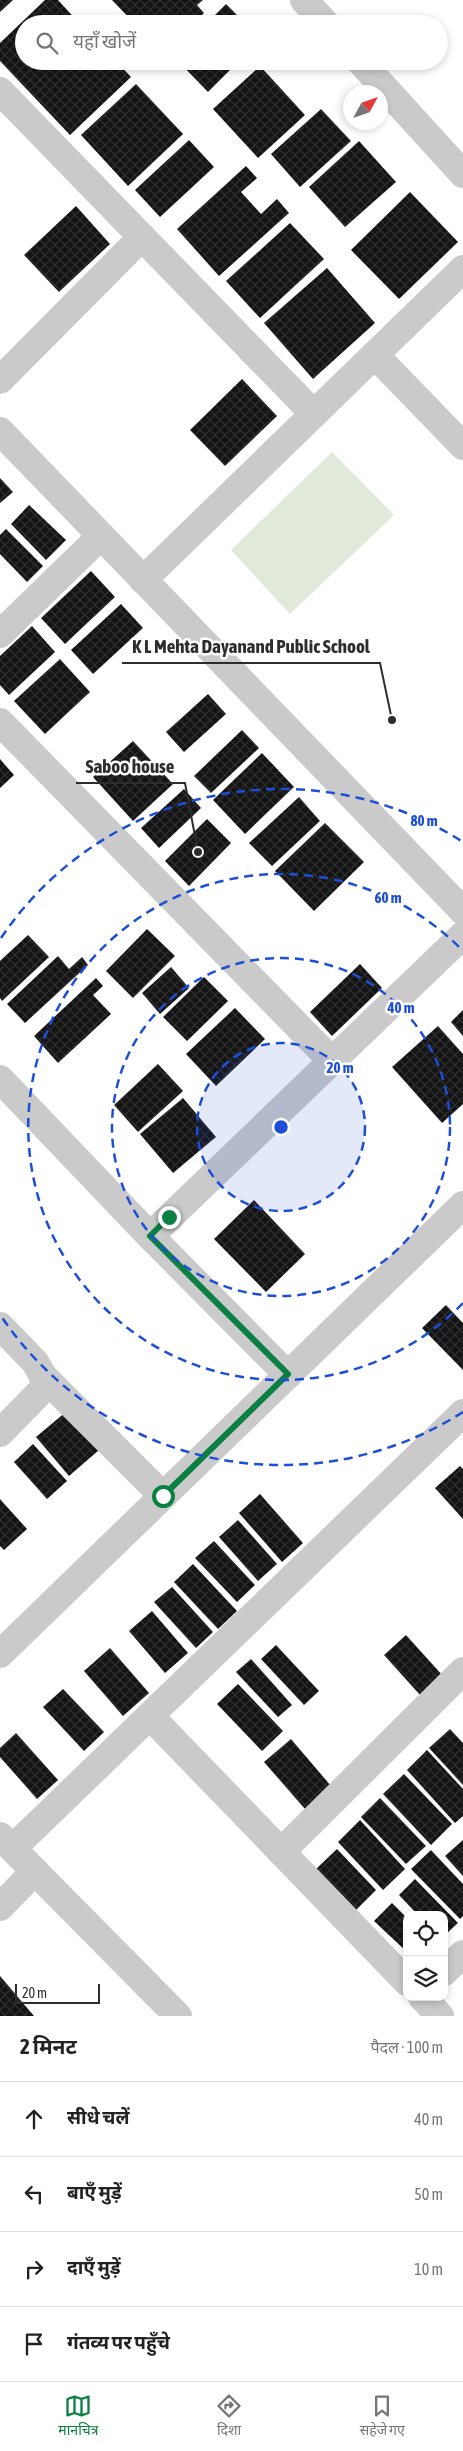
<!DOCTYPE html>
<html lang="hi">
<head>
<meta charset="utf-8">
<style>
  body { margin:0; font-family:"Asap Condensed","Noto Sans Devanagari",sans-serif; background:#f6f6f6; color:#222 }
  .controls { position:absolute; right:15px; bottom:15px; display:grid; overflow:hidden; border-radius:10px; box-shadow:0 2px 8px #0003 }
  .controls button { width:45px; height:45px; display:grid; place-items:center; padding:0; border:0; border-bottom:1px solid #e0e0e0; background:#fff; color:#222; font:25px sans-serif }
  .compass { position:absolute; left:343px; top:85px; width:45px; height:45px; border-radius:50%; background:#fff; box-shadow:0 2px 8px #0003; rotate:50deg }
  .scale { position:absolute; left:15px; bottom:12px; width:85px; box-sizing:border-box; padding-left:5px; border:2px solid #2d2d2d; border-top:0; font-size:14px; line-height:18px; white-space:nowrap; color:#2d2d2d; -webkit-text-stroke:4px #fff; paint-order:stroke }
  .stop { position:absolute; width:15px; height:15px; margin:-11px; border:4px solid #0b8043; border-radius:50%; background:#fff }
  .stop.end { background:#0b8043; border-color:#fff; box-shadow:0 1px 5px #0008 }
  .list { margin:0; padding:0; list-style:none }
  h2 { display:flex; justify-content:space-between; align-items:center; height:65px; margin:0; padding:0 20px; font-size:21px }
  h2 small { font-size:16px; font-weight:400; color:#767676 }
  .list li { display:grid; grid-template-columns:32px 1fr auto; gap:15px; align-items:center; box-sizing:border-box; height:75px; padding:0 20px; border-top:1px solid #e0e0e0 }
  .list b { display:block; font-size:19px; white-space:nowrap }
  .list em { font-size:16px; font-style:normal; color:#767676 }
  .icon { flex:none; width:28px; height:28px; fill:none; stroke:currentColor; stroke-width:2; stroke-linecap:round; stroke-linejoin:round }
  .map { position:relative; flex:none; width:463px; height:2016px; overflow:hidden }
  .search { position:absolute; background:#fff; box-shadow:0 2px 8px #0003; left:15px; right:15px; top:15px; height:55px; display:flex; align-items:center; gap:12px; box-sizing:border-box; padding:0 18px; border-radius:28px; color:#767676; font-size:19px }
  .sheet { height:365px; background:#fff }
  nav { display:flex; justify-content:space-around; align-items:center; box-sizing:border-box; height:70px; border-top:1px solid #e0e0e0; background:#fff; font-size:14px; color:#767676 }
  nav a { display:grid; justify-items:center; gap:2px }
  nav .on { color:#0b8043 }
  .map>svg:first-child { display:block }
</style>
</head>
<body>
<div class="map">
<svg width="463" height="2016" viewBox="0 0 463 2016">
  <defs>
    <pattern id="building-cross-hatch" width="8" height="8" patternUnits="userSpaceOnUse" patternTransform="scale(1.25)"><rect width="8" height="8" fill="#141414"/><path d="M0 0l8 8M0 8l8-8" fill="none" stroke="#2e2e2e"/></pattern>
  </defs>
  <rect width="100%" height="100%" fill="#fff"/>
  <path fill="#e1e9db" d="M332,452L394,515L290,614L231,550Z"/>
  <g fill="url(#building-cross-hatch)">
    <path d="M0,0H13L0,12Z"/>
    <path d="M45,0H58L80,24H24V61H116L131,77L70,135L0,61V43Z"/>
    <path d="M112,0H203L197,5L204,13L193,24H135Z"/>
    <path d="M226,4L246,24H206Z"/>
    <path d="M178,61H239L208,92Z"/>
    <path d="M260,66L305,115L258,158L213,109Z"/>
    <path d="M136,84L183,134L128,186L81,135Z"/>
    <path d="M321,109L351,141L300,187L271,154Z"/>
    <path d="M189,140L214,167L160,217L135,190Z"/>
    <path d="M359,141L396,182L345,227L309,187Z"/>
    <path d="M246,166L257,178L241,192L261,214L277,199L289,213L219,276L177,229Z"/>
    <path d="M410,192L458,242L399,299L351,250Z"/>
    <path d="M76,206L110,244L59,292L24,255Z"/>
    <path d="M290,223L324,259L260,318L226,281Z"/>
    <path d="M327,268L375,323L313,379L264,323Z"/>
    <path d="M242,379L277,416L225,466L190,430Z"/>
    <path d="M0,478L13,492L0,503Z"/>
    <path d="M29,505L66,540L46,560L11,524Z"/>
    <path d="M6,529L43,566L27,582L0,554V535Z"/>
    <path d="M91,571L115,597L65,644L41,618Z"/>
    <path d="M121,604L143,628L93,674L71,650Z"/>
    <path d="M32,626L55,652L9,695L0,685V656Z"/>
    <path d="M60,659L90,692L45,734L14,701Z"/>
    <path d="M208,694L226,714L184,752L166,732Z"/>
    <path d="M242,730L259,748L211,793L194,776Z"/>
    <path d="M133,741L173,784L133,821L93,777Z"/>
    <path d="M262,753L294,787L245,834L213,800Z"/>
    <path d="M0,759L14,775L0,788Z"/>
    <path d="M184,789L201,808L159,848L141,828Z"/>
    <path d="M299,797L320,821L272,866L249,843Z"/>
    <path d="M207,819L231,843L189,886L165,861Z"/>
    <path d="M325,823L364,862L314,911L275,871Z"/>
    <path d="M147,929L175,956L133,998L106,971Z"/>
    <path d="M28,935L49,957L2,1001L0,998V961Z"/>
    <path d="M58,956L69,969L82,957L88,965L25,1023L7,1004Z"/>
    <path d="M360,964L382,988L332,1036L310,1012Z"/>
    <path d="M171,967L189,988L160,1014L142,993Z"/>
    <path d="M204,977L228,1001L187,1041L163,1017Z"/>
    <path d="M96,978L103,986L93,995L111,1014L58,1063L34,1036Z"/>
    <path d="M235,1008L265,1039L216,1086L186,1054Z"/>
    <path d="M463,1010V1036L451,1022Z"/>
    <path d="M438,1026L463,1054V1104L442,1123L392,1067Z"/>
    <path d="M158,1064L183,1091L138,1132L114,1105Z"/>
    <path d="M183,1098L216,1137L173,1173L140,1134Z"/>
    <path d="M254,1200L305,1254L266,1292L214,1239Z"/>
    <path d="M446,1305L463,1323V1370L422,1328Z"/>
    <path d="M67,1411L99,1450L69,1476L36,1437Z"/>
    <path d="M33,1444L67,1481L47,1499L14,1462Z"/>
    <path d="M460,1466L463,1469V1519L435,1488Z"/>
    <path d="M260,1494L303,1543L282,1562L239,1513Z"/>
    <path d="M0,1499L27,1529L4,1550L0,1546Z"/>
    <path d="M238,1520L277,1564L258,1581L219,1537Z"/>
    <path d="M214,1541L255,1585L237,1602L195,1558Z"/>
    <path d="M193,1564L237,1611L218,1629L174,1582Z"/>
    <path d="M172,1587L213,1632L196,1648L154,1602Z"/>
    <path d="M152,1611L188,1653L165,1673L129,1631Z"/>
    <path d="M406,1635L443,1676L421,1696L384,1655Z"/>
    <path d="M276,1645L319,1691L304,1705L261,1659Z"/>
    <path d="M110,1648L149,1693L123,1716L84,1671Z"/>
    <path d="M251,1659L292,1705L278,1717L236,1672Z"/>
    <path d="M238,1684L283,1731L262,1751L217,1704Z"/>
    <path d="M63,1689L104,1732L84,1751L43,1707Z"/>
    <path d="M450,1729L463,1743V1785L429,1748Z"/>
    <path d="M16,1733L58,1780L37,1799L0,1757V1748Z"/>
    <path d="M291,1739L331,1786L305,1809L264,1762Z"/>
    <path d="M427,1750L463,1789V1816L455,1823L407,1770Z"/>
    <path d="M404,1774L452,1824L431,1845L383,1794Z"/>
    <path d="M380,1798L426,1846L406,1864L361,1817Z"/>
    <path d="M360,1820L405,1869L383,1890L338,1842Z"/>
    <path d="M463,1840V1876L445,1856Z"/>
    <path d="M337,1849L376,1890L356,1910L316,1869Z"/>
    <path d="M431,1850L463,1884V1916L460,1919L411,1869Z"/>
    <path d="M415,1879L458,1923L444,1936V1915H418L399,1895Z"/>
    <path d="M392,1903L407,1918V1952L374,1921Z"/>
    <path d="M0,1976L34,2016H0Z"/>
  </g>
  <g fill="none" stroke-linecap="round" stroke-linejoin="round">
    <g stroke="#cacaca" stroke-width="28">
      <path d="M304,0L326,24"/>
      <path d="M360,61L463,174"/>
      <path d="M0,91L314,414"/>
      <path d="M375,355L463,446"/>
      <path d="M0,380L142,237"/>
      <path d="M0,431L463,911"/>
      <path d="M143,580L463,269"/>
      <path d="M0,634L101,536"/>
      <path d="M0,722L332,1061"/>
      <path d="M0,1079L150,1236L288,1375"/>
      <path d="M150,1236L463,935"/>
      <path d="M0,1326L35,1362L43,1376L44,1388L0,1433"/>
      <path d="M43,1376L163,1496"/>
      <path d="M0,1654L463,1205"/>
      <path d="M150,1716L407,1982"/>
      <path d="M0,1836L178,2016"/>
      <path d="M13,1848L463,1413"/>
      <path d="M281,1852L463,1671"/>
      <path d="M0,1907L35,1871"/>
      <path d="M444,1972L463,1954"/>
      <path d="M422,1997L440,2016"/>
    </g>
  </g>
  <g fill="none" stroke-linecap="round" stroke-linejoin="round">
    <path stroke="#0b8043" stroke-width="6" d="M163,1496L288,1374L150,1236L169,1217"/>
  </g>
  <circle cx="281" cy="1127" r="84" fill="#1d4ed8" fill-opacity=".12"/>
  <g fill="none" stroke="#1d4ed8" stroke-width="2.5" stroke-dasharray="9 6">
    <circle cx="281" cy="1127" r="84"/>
    <circle cx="281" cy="1127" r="169"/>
    <path d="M463 1303A253 253 0 1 1 463 951"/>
    <path d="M463 1412A338 338 0 0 1 1 1316M1 938A338 338 0 0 1 463 842"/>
  </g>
  <circle cx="281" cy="1127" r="8" fill="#1d4ed8" stroke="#fff" stroke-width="2.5"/>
  <g font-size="15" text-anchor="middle" font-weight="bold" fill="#1d4ed8" stroke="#fff" stroke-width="5" stroke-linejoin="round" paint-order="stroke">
    <text x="424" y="826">80 m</text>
    <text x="388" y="903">60 m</text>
    <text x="401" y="1013">40 m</text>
    <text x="340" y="1073">20 m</text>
  </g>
  <path fill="none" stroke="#2d2d2d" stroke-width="2" d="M392 720L380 663H122M198 852L185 783H76"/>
  <g fill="#2d2d2d" stroke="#fff" stroke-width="2">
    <circle cx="392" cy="720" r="5"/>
    <circle cx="198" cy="852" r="5"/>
  </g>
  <g font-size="19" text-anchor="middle" font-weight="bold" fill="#2d2d2d" stroke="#fff" stroke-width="5" stroke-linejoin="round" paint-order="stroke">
    <text x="251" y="653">K L Mehta Dayanand Public School</text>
    <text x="130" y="773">Saboo house</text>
  </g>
</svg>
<div class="controls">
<button><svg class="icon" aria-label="locate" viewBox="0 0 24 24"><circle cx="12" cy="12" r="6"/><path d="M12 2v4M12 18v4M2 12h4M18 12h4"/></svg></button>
<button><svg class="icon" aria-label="layers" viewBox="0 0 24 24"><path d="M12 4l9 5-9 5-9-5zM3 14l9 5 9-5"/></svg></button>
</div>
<svg class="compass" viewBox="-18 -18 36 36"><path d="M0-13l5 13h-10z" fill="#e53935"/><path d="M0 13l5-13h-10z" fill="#767676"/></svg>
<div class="scale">20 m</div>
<div class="stop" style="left:163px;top:1496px"></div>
<div class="stop end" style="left:169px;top:1217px"></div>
<div class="search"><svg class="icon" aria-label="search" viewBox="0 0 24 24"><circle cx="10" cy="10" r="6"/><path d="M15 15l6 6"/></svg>यहाँ खोजें</div>
</div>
<section class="sheet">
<h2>2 मिनट<small>पैदल · 100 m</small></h2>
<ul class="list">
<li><svg class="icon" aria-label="ahead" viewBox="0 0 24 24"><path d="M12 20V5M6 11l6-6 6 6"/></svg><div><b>सीधे चलें</b></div><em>40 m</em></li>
<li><svg class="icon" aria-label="left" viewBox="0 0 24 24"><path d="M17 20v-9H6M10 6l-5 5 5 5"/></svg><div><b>बाएँ मुड़ें</b></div><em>50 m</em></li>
<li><svg class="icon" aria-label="right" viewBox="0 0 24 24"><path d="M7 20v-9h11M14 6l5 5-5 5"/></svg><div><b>दाएँ मुड़ें</b></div><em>10 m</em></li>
<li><svg class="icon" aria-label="arrive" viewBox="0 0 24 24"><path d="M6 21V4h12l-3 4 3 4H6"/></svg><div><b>गंतव्य पर पहुँचे</b></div></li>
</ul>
</section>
<nav>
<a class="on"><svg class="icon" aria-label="map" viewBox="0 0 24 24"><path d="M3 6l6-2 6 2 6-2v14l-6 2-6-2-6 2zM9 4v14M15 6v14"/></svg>मानचित्र</a>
<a><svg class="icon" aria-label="directions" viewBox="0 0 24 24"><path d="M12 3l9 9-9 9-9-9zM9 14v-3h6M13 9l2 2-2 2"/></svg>दिशा</a>
<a><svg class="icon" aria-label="saved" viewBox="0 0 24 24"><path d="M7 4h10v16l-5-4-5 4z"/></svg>सहेजे गए</a>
</nav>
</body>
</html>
